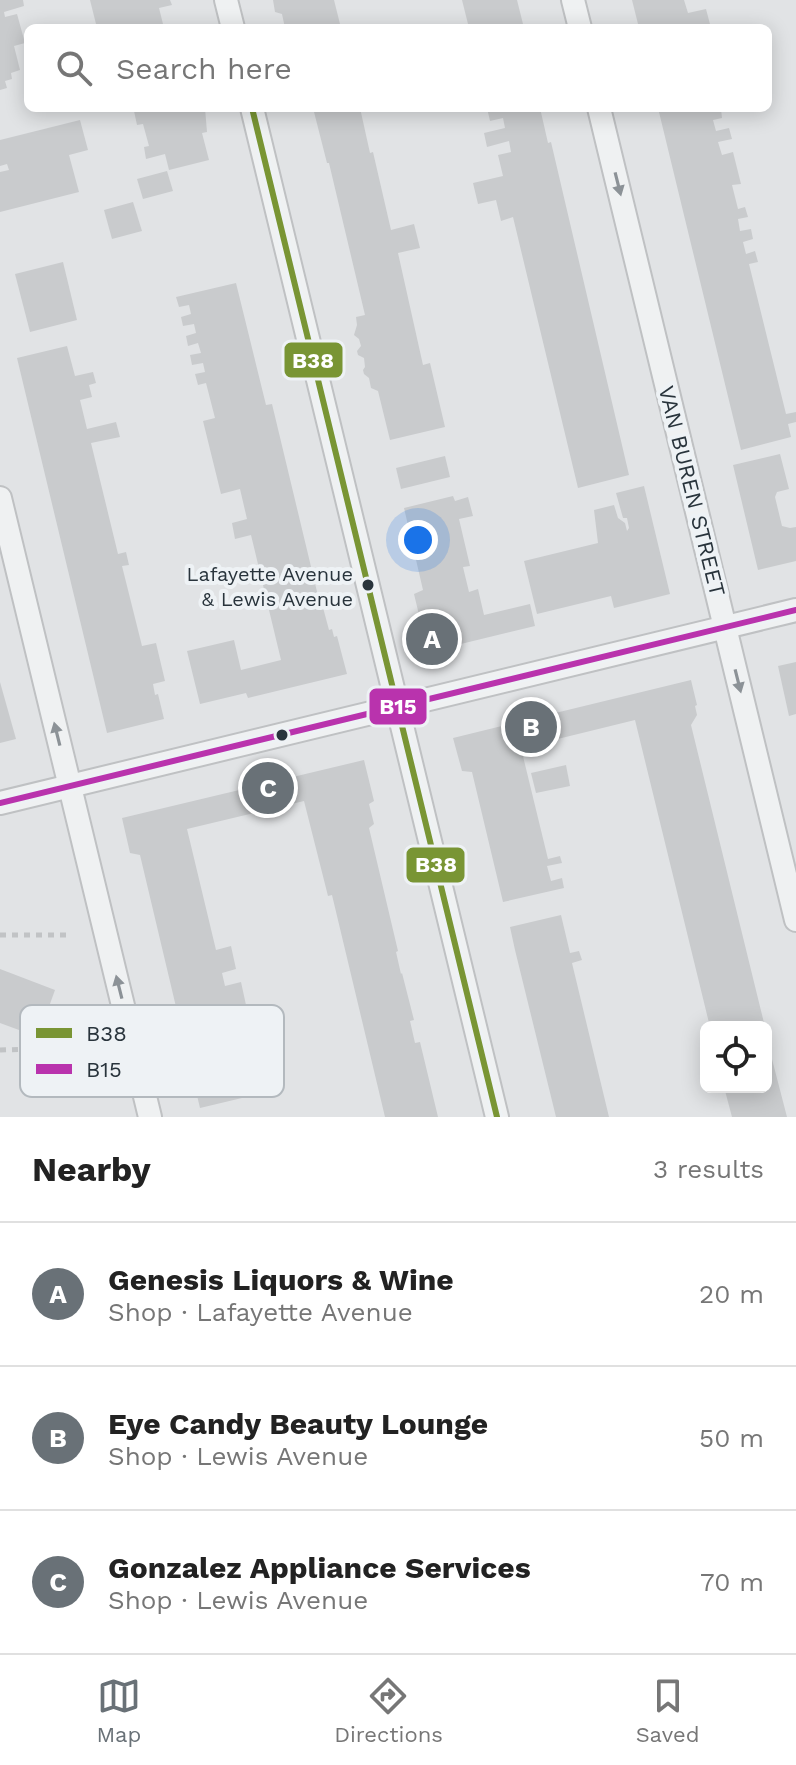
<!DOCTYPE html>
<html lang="en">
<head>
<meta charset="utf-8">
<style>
  body { margin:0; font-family:"Work Sans",sans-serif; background:#f6f6f6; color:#222 }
  .controls { position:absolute; right:24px; bottom:24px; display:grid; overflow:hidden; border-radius:12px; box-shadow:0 4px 20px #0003 }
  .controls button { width:72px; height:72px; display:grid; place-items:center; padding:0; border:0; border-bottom:2px solid #e0e0e0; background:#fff; color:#222; font:40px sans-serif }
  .you { position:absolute; left:418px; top:540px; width:28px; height:28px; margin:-20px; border:6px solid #fff; border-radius:50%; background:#1a73e8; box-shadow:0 0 0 12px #1a73e833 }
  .badge { display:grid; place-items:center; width:52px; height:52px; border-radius:50%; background:#697177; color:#fff; font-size:26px; font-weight:700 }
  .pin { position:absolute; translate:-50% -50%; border:4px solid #fff; box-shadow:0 2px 8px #0006 }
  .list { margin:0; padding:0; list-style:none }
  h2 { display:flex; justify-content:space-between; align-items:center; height:104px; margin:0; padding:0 32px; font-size:34px }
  h2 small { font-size:26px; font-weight:400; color:#767676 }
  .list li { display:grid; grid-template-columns:52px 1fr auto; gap:24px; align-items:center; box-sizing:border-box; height:144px; padding:0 32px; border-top:2px solid #e0e0e0 }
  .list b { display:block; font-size:30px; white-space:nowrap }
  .list p { margin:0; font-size:26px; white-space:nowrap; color:#767676 }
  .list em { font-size:26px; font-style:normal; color:#767676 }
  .icon { flex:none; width:44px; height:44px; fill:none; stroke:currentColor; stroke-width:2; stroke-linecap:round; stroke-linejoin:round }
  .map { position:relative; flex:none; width:796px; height:1117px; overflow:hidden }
  .search { position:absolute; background:#fff; box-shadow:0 4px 20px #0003; left:24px; right:24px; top:24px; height:88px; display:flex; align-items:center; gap:20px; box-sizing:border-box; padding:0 28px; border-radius:12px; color:#767676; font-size:30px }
  .sheet { height:536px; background:#fff }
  nav { display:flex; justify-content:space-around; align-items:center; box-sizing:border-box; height:112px; border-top:2px solid #e0e0e0; background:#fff; font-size:22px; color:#767676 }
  nav a { display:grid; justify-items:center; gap:4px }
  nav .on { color:#697177 }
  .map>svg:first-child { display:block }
</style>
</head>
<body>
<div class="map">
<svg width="796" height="1117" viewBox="0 0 796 1117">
  <rect width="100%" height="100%" fill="#e1e3e5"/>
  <g fill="#c9cbcd">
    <path d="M0,0H23L24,6L4,12L5,17L17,14L25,43L14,46L20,70L11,73L12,79L5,81L7,88L0,90Z"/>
    <path d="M90,0H170L172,5L159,8L164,28H97Z"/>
    <path d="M273,0H334L341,28H285L282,14L275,12Z"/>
    <path d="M462,0H517L524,28H469Z"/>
    <path d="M632,0H684L688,13L706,9L711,28H639Z"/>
    <path d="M129,108H205L207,132L202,133L209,160L169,170L165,154L146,159L144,147L149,146L143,124L137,125L134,111L130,112Z"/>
    <path d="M313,108H360L370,153L373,152L391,230L414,224L420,248L398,253L423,365L430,363L445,427L390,440L378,391L371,388L369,378L364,374L363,370L365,367L364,358L358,355L357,351L361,346L359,339L354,335L357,325L356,317L365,315L329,163H327Z"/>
    <path d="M487,108H540L548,143L551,142L629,475L578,488L513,217L501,221L496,200L478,204L473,183L503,176L498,155L511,152L509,141L487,147L484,133L505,128L503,118L490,121Z"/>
    <path d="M658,108H710L711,112L721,109L722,118L713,120L716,131L729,128L732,139L718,142L722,155L733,152L741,184L732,185L738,209L745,207L748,217L738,219L740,231L751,229L753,239L743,242L746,254L755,251L758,262L749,264L786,414L796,412V422L788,424L791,437L741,450Z"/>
    <path d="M80,120L88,150L69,155L79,192L0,212V172L9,170L7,164L0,166V140Z"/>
    <path d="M167,171L173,191L143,199L137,179Z"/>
    <path d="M133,202L142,231L112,239L104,210Z"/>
    <path d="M63,262L77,320L30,332L15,274Z"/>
    <path d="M236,283L266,405L272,404L319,600H321L329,630L332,629L334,637L337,636L347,674L248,698L246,693L200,704L187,651L234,640L241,670L281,660L251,535L235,539L232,523L247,519L240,489L221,494L203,421L215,418L206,383L198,385L195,374L205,372L203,363L192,365L190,355L201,353L198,343L188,346L186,336L196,333L194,324L183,326L181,317L191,314L189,305L179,307L176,297Z"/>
    <path d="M67,346L75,376L93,372L96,383L89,385L92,397L80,400L87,429L116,422L120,437L91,443L118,554L126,552L129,565L122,566L142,646L156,643L165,681L153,684L155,695L158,694L164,719L107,733L17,358Z"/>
    <path d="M780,454L789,489L777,492L775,497L782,526L790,528L796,527V561L758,570L733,465Z"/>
    <path d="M445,456L450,477L401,489L396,468Z"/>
    <path d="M644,486L670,594L614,608L611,596L537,614L524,561L598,543L594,510L614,505L618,518L625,523L627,531L629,528L627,518H623L616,493Z"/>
    <path d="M453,496L455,501L468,497L473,516L459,519L470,566L463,567L469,592L478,589L484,615L530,604L535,626L428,652L414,594L423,590L404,508Z"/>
    <path d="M796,662V714L789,716L778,666Z"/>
    <path d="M691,680L697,705L695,706L697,715L691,725L765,1027H710L635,720L521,748L548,859L560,856L562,863L547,866L551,881L562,878L564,888L503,902L472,772L462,771L453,738Z"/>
    <path d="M0,682L16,739L0,743Z"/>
    <path d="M364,760L374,801L369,804L374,824L369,828L398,951L396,952L401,974L402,973L414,1020L410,1021L415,1043L420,1042L438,1117H385L332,895L328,896L304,801L187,829L216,950L231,946L236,969L222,973L225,986L241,982L246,1005L248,1004L250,1013L232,1017L241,1054L262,1049L267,1071L253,1074L256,1085L240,1089L242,1098L200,1108L140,855L130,853L122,818Z"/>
    <path d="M566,765L570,786L536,793L531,773Z"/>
    <path d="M561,915L570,953L579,951L582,960L572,963L609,1117H556L515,950L510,927Z"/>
    <path d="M0,969L55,990L38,1037L0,1023Z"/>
    <path d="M766,1036L787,1117H732L724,1087H766Z"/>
  </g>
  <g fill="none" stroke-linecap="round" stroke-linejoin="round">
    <defs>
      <g id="minor">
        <path d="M226,0L233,28"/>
        <path d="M573,0L580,28"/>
        <path d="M252,108L497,1117"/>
        <path d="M599,108L796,920"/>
        <path d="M0,498L150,1117"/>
        <path d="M0,803L796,610"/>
      </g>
    </defs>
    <use href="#minor" stroke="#bfc1c3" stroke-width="26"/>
    <g stroke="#c1c3c5" stroke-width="5" stroke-dasharray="6 6" stroke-linecap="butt">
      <path d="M0,935H72"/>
      <path d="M0,1050L33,1049L39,1043L63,1052L99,1044"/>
    </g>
    <use href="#minor" stroke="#eff1f2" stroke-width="22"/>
    <defs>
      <path id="bus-1" d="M252,108L497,1117"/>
      <path id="bus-2" d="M0,803L796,610"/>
    </defs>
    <use href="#bus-1" stroke="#eef2f5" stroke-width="12"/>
    <use href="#bus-2" stroke="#eef2f5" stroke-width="12"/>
    <use href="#bus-1" stroke="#799534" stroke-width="6"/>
    <use href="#bus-2" stroke="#b933ad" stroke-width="6"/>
  </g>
  <defs><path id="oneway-solid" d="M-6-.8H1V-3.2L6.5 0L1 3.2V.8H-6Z" transform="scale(2)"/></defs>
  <g fill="#8c9297">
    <use href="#oneway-solid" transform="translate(618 184) rotate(76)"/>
    <use href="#oneway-solid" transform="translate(738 681) rotate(76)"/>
    <use href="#oneway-solid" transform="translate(57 734) rotate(-104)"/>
    <use href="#oneway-solid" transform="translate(119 987) rotate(-104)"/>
  </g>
  <g fill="#29343c" stroke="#eef2f5" stroke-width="3">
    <circle cx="368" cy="585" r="7"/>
    <circle cx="282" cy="735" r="7"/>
  </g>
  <g text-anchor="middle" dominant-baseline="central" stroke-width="8" stroke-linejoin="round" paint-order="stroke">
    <g font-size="20" fill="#29343c" stroke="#eef2f5" text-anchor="end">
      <text x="353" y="574">Lafayette Avenue<tspan x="353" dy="25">&amp; Lewis Avenue</tspan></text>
    </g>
    <g font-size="22" fill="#29343c" stroke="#eef2f5">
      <text transform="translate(692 491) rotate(76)">VAN BUREN STREET</text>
    </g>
  </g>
  <rect x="20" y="1005" width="264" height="92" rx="12" fill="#eef2f5" stroke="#b3b9be" stroke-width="2"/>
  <rect x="36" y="1028" width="36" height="10" fill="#799534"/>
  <rect x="36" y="1064" width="36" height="10" fill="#b933ad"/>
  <g font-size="22" fill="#29343c">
    <text x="86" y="1041">B38</text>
    <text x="86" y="1077">B15</text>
  </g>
  <g stroke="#eef2f5" stroke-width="3">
    <rect x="283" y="341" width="61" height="38" rx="8" fill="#799534"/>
    <rect x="368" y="687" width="60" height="39" rx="8" fill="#b933ad"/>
    <rect x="405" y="846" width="61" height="38" rx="8" fill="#799534"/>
  </g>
  <g font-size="22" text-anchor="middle" font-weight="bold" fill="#fff">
    <text x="313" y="368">B38</text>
    <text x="398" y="714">B15</text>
    <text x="436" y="872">B38</text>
  </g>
</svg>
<div class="controls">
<button><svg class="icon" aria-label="locate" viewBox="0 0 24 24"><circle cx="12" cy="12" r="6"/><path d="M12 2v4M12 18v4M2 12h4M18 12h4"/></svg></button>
</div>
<div class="you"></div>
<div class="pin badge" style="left:432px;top:639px">A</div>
<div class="pin badge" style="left:531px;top:727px">B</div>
<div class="pin badge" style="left:268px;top:788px">C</div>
<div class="search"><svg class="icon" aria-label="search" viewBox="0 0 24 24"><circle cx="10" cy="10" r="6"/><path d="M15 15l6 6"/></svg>Search here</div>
</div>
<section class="sheet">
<h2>Nearby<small>3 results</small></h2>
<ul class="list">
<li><span class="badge">A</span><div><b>Genesis Liquors &amp; Wine</b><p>Shop · Lafayette Avenue</p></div><em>20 m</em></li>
<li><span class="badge">B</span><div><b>Eye Candy Beauty Lounge</b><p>Shop · Lewis Avenue</p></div><em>50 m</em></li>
<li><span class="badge">C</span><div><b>Gonzalez Appliance Services</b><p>Shop · Lewis Avenue</p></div><em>70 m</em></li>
</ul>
</section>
<nav>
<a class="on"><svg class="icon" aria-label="map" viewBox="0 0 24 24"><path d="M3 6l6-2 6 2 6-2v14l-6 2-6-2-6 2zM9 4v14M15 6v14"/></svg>Map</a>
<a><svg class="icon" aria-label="directions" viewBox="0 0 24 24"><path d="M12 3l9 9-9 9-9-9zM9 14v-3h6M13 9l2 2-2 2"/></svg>Directions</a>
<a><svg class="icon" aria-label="saved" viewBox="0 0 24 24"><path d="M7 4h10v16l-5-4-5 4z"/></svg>Saved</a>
</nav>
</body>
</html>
